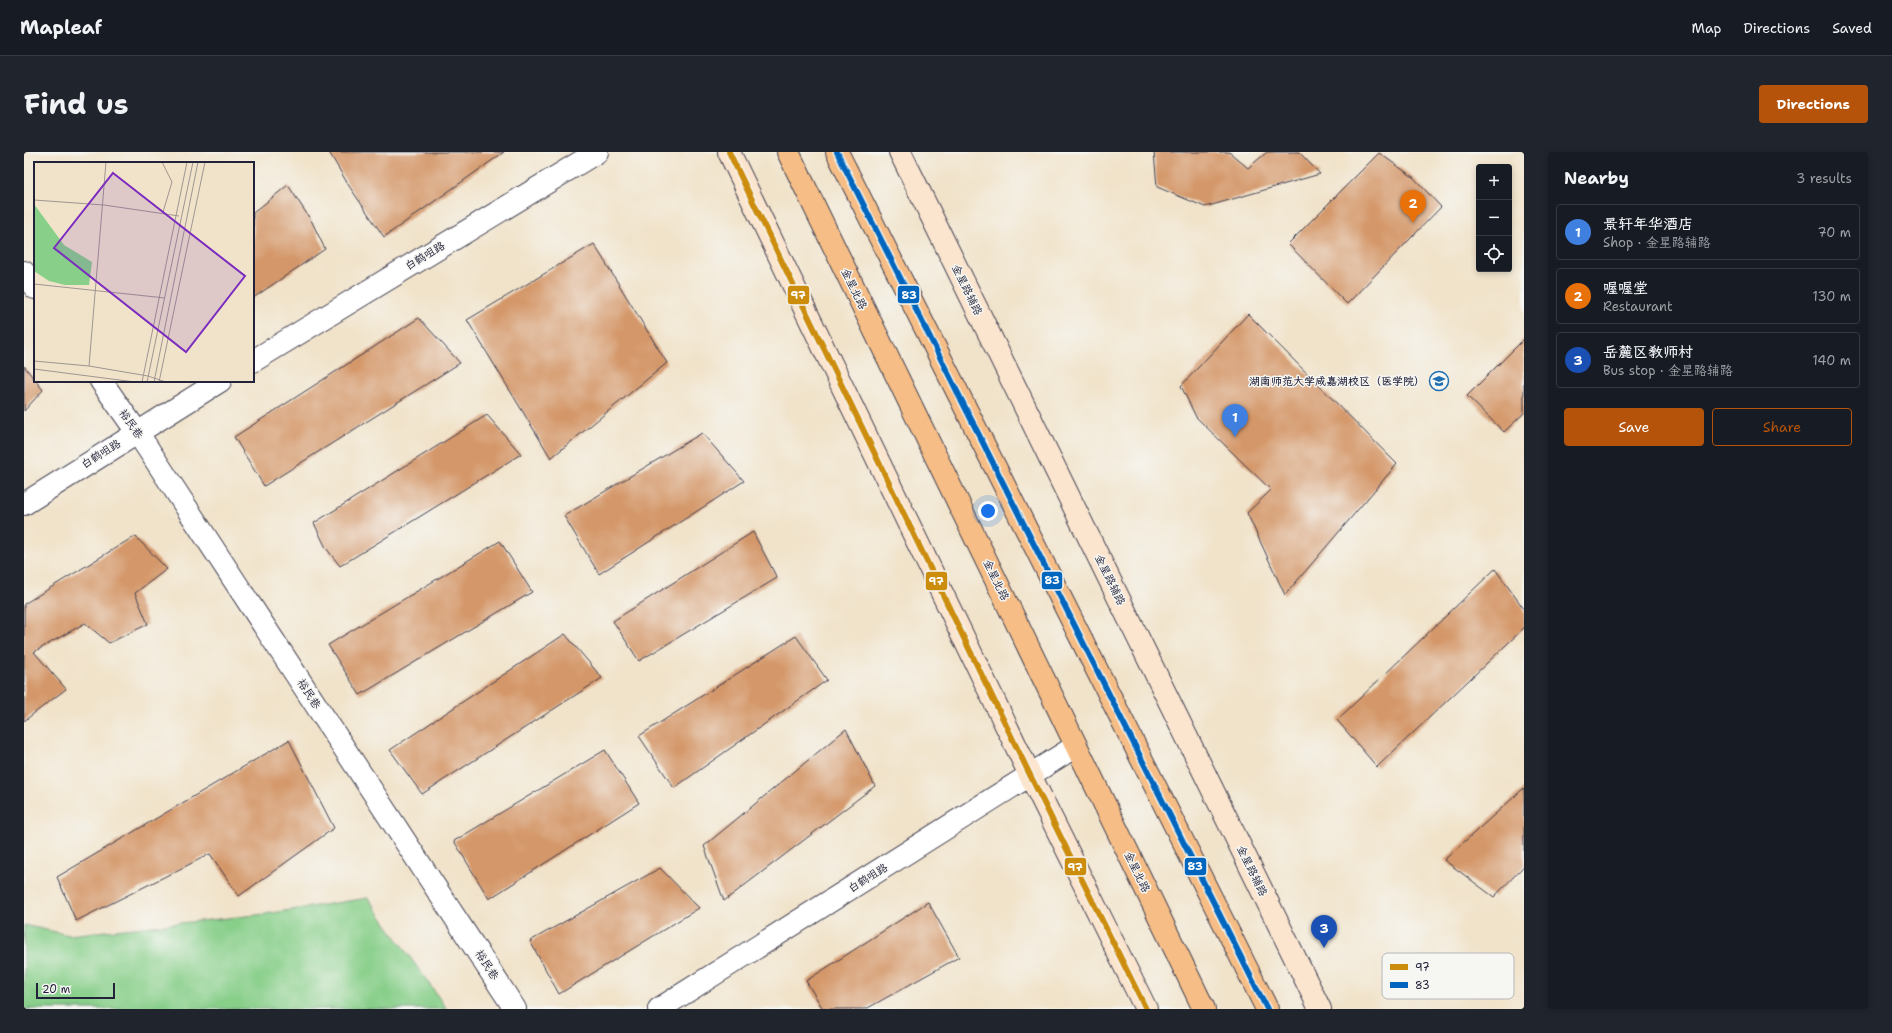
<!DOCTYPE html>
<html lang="en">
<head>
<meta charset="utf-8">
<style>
  body { margin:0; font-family:"Shantell Sans","LXGW WenKai TC",sans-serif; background:#20242c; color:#f1f3f6 }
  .controls { position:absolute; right:12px; top:12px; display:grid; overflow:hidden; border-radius:4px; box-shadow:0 2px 6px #0003 }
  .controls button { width:36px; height:36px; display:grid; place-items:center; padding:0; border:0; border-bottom:1px solid #363941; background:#171b24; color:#f1f3f6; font:20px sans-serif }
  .scale { position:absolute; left:12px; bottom:10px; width:79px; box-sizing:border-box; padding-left:4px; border:2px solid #22223b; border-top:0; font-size:11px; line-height:14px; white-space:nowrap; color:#22223b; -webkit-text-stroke:3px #f6f6f2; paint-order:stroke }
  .you { position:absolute; left:964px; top:359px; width:14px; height:14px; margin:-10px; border:3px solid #fff; border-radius:50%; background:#1a73e8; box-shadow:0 0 0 6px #1a73e833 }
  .badge { display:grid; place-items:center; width:26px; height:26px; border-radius:50%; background:#b45309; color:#fff; font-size:13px; font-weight:700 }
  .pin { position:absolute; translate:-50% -33px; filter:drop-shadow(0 1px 2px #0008) }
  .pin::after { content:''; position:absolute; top:21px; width:14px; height:12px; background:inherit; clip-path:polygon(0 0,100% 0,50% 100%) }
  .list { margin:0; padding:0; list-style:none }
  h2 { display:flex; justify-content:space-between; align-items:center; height:52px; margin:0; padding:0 16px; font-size:17px }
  h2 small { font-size:13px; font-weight:400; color:#9ea1a6 }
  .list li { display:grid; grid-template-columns:26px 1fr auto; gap:12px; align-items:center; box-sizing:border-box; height:56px; margin:0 8px 8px; padding:0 8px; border:1px solid #363941; border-radius:4px }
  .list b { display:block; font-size:15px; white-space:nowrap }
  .list p { margin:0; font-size:13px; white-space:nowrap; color:#9ea1a6 }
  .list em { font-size:13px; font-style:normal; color:#9ea1a6 }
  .actions { display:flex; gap:8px; padding:12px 16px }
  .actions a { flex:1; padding:9px 0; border:1px solid #b45309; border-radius:4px; text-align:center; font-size:14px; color:#b45309 }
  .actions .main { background:#b45309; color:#fff }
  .icon { flex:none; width:22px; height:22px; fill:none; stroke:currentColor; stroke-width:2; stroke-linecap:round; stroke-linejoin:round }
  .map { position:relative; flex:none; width:1500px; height:857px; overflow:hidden; border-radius:4px }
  header { display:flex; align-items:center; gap:24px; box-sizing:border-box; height:56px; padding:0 20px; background:#171b24; border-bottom:1px solid #363941 }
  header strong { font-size:19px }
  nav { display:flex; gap:22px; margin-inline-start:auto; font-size:14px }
  .intro { display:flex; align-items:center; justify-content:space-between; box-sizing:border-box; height:96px; padding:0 24px }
  h1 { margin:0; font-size:28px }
  .button { padding:10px 18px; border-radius:4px; background:#b45309; color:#fff; font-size:14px; font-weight:700 }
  main { display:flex; gap:24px; padding:0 24px }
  aside { flex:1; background:#171b24; border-radius:4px; box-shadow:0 2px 6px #0003 }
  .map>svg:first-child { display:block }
</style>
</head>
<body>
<header>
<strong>Mapleaf</strong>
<nav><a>Map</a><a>Directions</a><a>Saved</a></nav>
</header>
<div class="intro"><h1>Find us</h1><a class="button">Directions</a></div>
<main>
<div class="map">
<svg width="1500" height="857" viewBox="0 0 1500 857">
  <rect width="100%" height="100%" fill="#f6f6f2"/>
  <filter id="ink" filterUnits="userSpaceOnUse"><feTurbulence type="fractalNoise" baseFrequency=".025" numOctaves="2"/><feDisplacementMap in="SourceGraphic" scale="8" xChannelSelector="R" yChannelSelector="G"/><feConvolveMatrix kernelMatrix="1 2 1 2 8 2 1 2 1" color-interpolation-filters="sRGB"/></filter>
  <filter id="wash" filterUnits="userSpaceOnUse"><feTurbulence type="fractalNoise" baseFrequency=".012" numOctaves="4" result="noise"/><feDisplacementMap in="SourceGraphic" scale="16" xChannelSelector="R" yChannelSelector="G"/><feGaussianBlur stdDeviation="0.9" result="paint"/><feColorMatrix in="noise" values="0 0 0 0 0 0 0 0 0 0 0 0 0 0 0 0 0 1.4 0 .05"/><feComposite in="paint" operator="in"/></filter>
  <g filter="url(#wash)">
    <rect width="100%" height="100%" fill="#f1e3ca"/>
    <path fill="#88cf8a" stroke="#557862" d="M344,746L423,857H0V773L45,783L241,762Z"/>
    <g id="blocks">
      <g fill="#d49769">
        <path d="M305,0H480L360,85L325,34Z"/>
        <path d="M1130,0H1205L1224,16L1243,0H1275L1296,22L1181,55L1133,35Z"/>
        <path d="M1355,1L1389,25L1417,55L1323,152L1264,92Z"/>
        <path d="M264,33L288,70L301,97L229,146V61Z"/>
        <path d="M570,92L643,211L527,306L443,168Z"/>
        <path d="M1224,162L1373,312L1261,443L1223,361L1247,338L1172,265L1157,234Z"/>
        <path d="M395,166L436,211L240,334L210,285Z"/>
        <path d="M1500,187V261L1480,280L1443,244Z"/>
        <path d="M0,214L19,238L0,259Z"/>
        <path d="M463,263L497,302L316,414L302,396L290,371Z"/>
        <path d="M678,281L720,329L575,422L540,364Z"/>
        <path d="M729,380L753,426L615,509L589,469Z"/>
        <path d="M111,384L143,417L111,441L124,472L85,491L61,471L10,500L42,537L0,569V452Z"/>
        <path d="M476,389L508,440L336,543L304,493Z"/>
        <path d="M1471,417L1500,457V476L1353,615L1313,568Z"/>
        <path d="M541,482L578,526L398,642L366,598Z"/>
        <path d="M772,484L803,528L650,636L615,584Z"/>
        <path d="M822,577L851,634L700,749L680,694Z"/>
        <path d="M265,588L310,676L215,744L186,702L52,769L33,725Z"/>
        <path d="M581,598L615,651L465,747L430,689Z"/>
        <path d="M1500,636V714L1470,745L1420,708Z"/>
        <path d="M636,716L675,756L535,842L506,789Z"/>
        <path d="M904,750L935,805L842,857H799L782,829Z"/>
      </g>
    </g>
  </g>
  <g filter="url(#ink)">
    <use href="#blocks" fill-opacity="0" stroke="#413f50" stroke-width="1"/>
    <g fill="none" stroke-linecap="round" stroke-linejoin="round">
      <defs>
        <g id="street">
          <path d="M0,120L11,136"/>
          <path d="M229,209L573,0"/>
          <path d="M77,229L113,280L491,857"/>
          <path d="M0,352L196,229"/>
          <path d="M635,857L1052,594"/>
        </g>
        <g id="secondary">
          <path d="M705,0L1006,623L1122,857"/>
          <path d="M876,0L1296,857"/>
        </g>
        <g id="primary">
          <path d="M764,0L1180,857"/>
          <path d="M813,0L1243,857"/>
        </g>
      </defs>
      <use href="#street" stroke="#413f50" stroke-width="24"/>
      <use href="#secondary" stroke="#413f50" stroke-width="24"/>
      <use href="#primary" stroke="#413f50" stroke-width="24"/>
      <use href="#street" stroke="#fff" stroke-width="22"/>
      <use href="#secondary" stroke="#fbe5cf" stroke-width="22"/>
      <use href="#primary" stroke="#f6be86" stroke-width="22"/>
      <defs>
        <path id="bus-1" d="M705,0L1006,623L1122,857"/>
        <path id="bus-2" d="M813,0L1243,857"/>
      </defs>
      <use href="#bus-1" stroke="#f6f6f2" stroke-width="9"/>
      <use href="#bus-2" stroke="#f6f6f2" stroke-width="9"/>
      <use href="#bus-1" stroke="#cc8c0c" stroke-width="6"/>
      <use href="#bus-2" stroke="#0065bd" stroke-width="6"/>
    </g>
  </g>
  <defs>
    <symbol id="university-ring" viewBox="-11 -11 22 22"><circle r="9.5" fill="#f6f6f2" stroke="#1f6fb2" stroke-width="1.5"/><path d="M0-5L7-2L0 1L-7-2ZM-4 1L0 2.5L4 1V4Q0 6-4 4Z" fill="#1f6fb2"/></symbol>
  </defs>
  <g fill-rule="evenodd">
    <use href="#university-ring" x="1404" y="218" width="22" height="22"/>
  </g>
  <g text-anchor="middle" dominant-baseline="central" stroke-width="3" stroke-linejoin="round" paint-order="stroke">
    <g font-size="11" fill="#22223b" stroke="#f6f6f2">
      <text transform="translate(401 104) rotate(-31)">白鹤咀路</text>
      <text transform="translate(830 137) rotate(64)">金星北路</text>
      <text transform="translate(943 138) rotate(64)">金星路辅路</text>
      <text transform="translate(107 272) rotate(55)">裕民巷</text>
      <text transform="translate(77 302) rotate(-32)">白鹤咀路</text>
      <text transform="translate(972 428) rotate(64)">金星北路</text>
      <text transform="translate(1086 428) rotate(64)">金星路辅路</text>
      <text transform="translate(285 542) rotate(57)">裕民巷</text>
      <text transform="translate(1228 719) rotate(64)">金星路辅路</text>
      <text transform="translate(1113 720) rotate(64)">金星北路</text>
      <text transform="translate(844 726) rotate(-32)">白鹤咀路</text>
      <text transform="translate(463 813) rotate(57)">裕民巷</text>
    </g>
    <g font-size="11" font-weight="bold" fill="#22223b" stroke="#f6f6f2" text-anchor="end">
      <text x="1401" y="229">湖南师范大学咸嘉湖校区（医学院）</text>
    </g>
  </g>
  <g transform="translate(10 10)">
    <rect width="220" height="220" fill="#f1e3ca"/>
    <path d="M0,42L30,83L58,100L55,123H31L15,119L0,109Z" fill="#88cf8a"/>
    <path fill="none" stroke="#9e9691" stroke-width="1" d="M128,0L138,20L129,50M0,38L70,43L145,54M0,122L131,136M0,199L55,204L114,214L132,220M55,204L72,0M0,207L101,220M108,220L153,0M113,220L159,0M120,220L164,0M125,220L171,0"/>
    <path fill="#7b2cbf" fill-opacity="0.15" stroke="#7b2cbf" stroke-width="2" d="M79,11L211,114L152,190L20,86Z"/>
    <rect width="220" height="220" fill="none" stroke="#22223b" stroke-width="2"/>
  </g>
  <rect x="1358" y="801" width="132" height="46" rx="6" fill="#f6f6f2" stroke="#b6b6bb" stroke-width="1"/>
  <rect x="1366" y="812" width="18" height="6" fill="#cc8c0c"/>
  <rect x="1366" y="830" width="18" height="6" fill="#0065bd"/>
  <g font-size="11" fill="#22223b">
    <text x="1391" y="819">97</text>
    <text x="1391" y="837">83</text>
  </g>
  <g stroke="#f6f6f2" stroke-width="1.5">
    <rect x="873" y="133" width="23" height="19" rx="4" fill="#0065bd"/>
    <rect x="763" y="133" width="23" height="20" rx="4" fill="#cc8c0c"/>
    <rect x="1017" y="419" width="22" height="19" rx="4" fill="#0065bd"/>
    <rect x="901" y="419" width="23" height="20" rx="4" fill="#cc8c0c"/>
    <rect x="1160" y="705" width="23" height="19" rx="4" fill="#0065bd"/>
    <rect x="1040" y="705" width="23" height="19" rx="4" fill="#cc8c0c"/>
  </g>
  <g font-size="11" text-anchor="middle" font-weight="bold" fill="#fff">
    <text x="885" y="147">83</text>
    <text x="774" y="147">97</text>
    <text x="1028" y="432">83</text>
    <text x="912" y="433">97</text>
    <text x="1171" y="718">83</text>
    <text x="1051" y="719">97</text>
  </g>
</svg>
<div class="controls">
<button>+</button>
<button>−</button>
<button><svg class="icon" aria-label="locate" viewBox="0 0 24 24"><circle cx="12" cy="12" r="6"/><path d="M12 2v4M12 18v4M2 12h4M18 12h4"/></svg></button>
</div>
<div class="scale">20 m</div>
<div class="you"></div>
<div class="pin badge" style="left:1211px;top:285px;background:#3f7fe0">1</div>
<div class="pin badge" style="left:1389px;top:71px;background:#e8710a">2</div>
<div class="pin badge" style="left:1300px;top:796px;background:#1a4fb4">3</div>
</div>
<aside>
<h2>Nearby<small>3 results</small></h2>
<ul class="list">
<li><span class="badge" style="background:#3f7fe0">1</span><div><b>景轩年华酒店</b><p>Shop · 金星路辅路</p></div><em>70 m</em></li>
<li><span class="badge" style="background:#e8710a">2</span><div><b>喔喔堂</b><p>Restaurant</p></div><em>130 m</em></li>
<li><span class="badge" style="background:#1a4fb4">3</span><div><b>岳麓区教师村</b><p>Bus stop · 金星路辅路</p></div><em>140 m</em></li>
</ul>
<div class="actions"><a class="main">Save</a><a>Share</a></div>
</aside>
</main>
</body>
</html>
